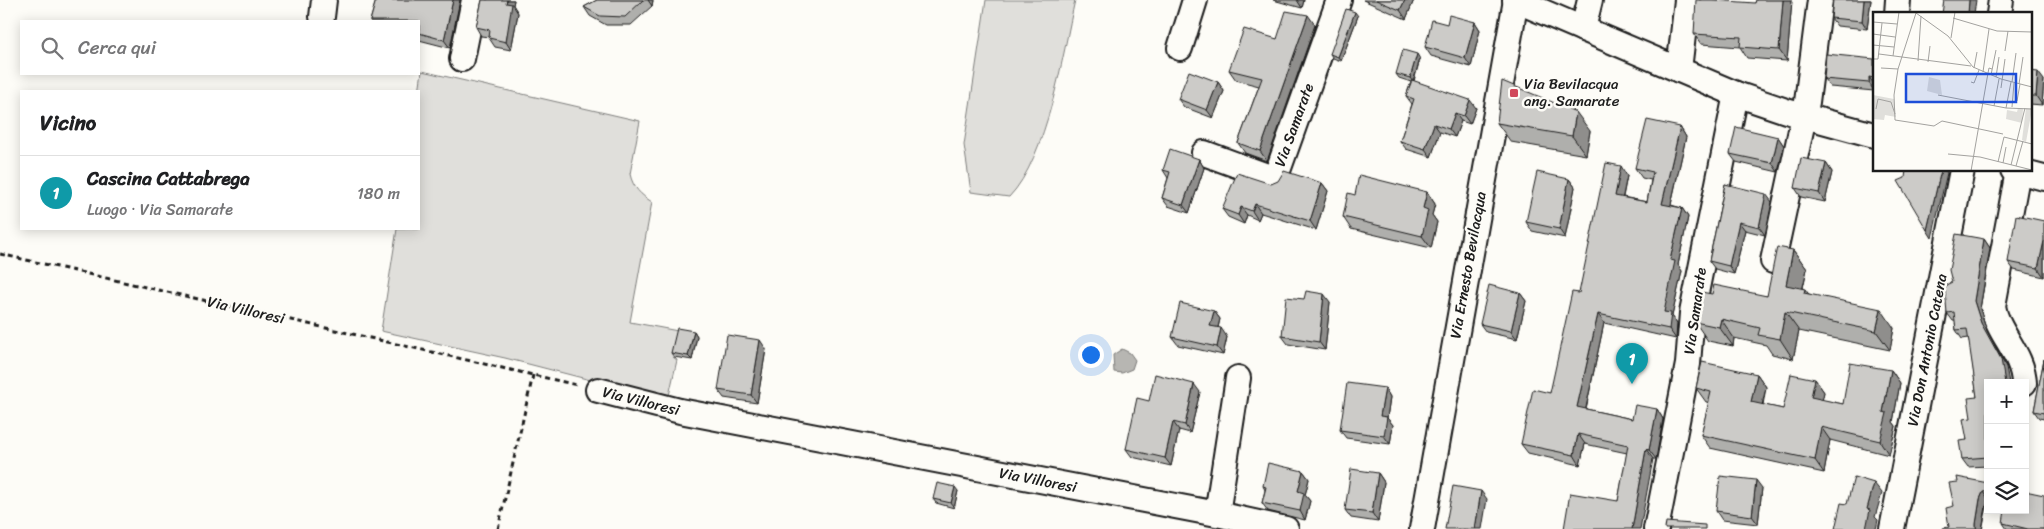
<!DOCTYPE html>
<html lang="it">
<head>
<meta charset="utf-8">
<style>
  body { margin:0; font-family:Sriracha,sans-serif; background:#f2f2f2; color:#202124 }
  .controls { position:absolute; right:15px; bottom:15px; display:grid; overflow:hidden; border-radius:0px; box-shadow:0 2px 12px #0003 }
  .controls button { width:45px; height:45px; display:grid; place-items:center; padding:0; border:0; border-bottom:1px solid #e0e0e0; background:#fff; color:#202124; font:25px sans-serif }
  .you { position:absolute; left:1090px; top:354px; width:18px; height:18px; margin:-12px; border:4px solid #fff; border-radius:50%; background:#1a73e8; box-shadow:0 0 0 8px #1a73e833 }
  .badge { display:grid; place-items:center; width:32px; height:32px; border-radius:50%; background:#d1495b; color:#fff; font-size:16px; font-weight:700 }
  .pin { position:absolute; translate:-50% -41px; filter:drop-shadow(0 1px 2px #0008) }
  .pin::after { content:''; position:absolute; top:26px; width:18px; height:15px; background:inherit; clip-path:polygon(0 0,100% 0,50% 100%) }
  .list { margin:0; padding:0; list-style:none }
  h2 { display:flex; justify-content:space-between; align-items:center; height:65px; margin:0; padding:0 20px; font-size:21px }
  h2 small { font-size:16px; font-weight:400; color:#757577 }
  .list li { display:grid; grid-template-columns:32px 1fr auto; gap:15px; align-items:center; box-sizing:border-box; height:75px; padding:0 20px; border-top:1px solid #e0e0e0 }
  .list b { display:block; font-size:19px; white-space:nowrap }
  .list p { margin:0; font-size:16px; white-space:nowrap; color:#757577 }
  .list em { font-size:16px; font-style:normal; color:#757577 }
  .icon { flex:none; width:28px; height:28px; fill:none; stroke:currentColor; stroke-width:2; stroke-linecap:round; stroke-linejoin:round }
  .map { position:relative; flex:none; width:2044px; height:529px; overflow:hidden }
  .search { position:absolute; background:#fff; box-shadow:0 2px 12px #0003; left:20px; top:20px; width:400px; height:55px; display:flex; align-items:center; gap:12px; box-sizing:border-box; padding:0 18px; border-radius:0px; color:#757577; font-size:19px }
  .panel { position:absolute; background:#fff; box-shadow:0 2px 12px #0003; left:20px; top:90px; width:400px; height:140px; border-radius:0px }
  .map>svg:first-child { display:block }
</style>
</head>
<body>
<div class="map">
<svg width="2044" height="529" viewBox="0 0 2044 529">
  <rect width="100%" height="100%" fill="#fdfcf7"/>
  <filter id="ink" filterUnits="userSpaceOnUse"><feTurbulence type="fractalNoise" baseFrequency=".02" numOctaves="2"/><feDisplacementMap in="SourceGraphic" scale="10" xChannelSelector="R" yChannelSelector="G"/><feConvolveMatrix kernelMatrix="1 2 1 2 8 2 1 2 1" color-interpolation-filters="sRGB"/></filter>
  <g filter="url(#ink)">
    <g fill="#e0dfdb" stroke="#7e7e7c">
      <path d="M986,0H1075C1063,54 1047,158 1009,197L971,192L964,145Z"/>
      <path d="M422,71L640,121L630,174C633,188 641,195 652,202L630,322L678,331L673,357L677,360L668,400L505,358L381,331L397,229H419V92Z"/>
    </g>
    <path fill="#b7b6b2" stroke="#797876" d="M1122,349L1130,353L1135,360L1132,369L1122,373L1114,372L1113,355Z"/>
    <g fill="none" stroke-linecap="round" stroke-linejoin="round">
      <defs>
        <g id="minor">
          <path d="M1515,0L1736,94L1786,111L1874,135"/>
          <path d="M1897,14L1898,0"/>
          <path d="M1999,14L2001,0"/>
          <path d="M322,17L324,0"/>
          <path d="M1583,29L1590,0"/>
          <path d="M1180,48L1195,0"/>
          <path d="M462,59L474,0"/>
          <path d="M1679,70L1687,0"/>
          <path d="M1204,153L1275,179L1339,0"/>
          <path d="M2013,170L2044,178"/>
          <path d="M2018,171L1993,306C1997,334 2023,353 2024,383"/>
          <path d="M1773,261L1807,102L1820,0"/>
          <path d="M598,390L680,411L1217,514L1286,529"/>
          <path d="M1217,514L1238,378"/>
          <path d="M1422,529L1516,0"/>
          <path d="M1656,529L1688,364L1692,313L1736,94"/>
          <path d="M1892,529L1962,170"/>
          <path d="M1995,529L1999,510"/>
        </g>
      </defs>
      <use href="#minor" stroke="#1c1c1c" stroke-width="28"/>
      <g stroke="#1c1c1c" stroke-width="3" stroke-dasharray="5 4" stroke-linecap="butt">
        <path d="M0,254L577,385"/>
        <path d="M498,529L533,375"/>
      </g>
      <use href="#minor" stroke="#fdfcf7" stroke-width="24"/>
    </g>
    <g fill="#afafac" stroke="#1c1c1c">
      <path d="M376,0H460L450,48L419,40V21H370Z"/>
      <path d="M482,0H514L513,5L518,13L511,50L495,47L489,38V37L481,36L476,27Z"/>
      <path d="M597,0H653L652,6L631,25H606L590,16L584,7Z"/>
      <path d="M1273,0H1304L1302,8Z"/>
      <path d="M1363,0H1414L1406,19Z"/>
      <path d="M1756,0H1792L1787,61L1747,58L1740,47L1701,44L1694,34L1755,3Z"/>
      <path d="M1833,0H1871L1867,29L1837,26L1831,18Z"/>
      <path d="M1358,16L1341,61L1333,58L1330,54Z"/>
      <path d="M1475,22L1480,30L1471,67L1431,56L1425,47L1447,24Z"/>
      <path d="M1315,25L1267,161L1245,153L1238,143L1259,86L1236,80L1229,70L1277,39Z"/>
      <path d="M1420,59L1414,81L1476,108L1470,124L1461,121L1455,137L1440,132L1431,157L1406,149L1400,141L1412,104L1406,96L1411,82L1399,78L1396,74Z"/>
      <path d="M1874,59V91L1830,87L1824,79Z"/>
      <path d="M2030,71L2044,80L2042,105L2030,104Z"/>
      <path d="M1218,82L1224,91L1213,118L1184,107L1178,99Z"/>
      <path d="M1497,123L1590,131L1586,155L1511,142Z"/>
      <path d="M1680,127L1686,137L1671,205L1682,208L1688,217L1678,265L1682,271L1672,316L1677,323L1676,339L1604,323L1586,409L1632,419L1657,409L1663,419L1656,459H1653L1618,501L1627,453L1585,444L1580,465L1528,453L1521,444L1550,393L1579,293L1627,176L1623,197L1647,202L1651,180L1642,178L1635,168Z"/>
      <path d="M1778,137L1784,146L1778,172L1736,162L1730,154Z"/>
      <path d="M1199,159L1204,168L1189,213L1168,206L1162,198L1168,178L1163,170Z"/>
      <path d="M1826,163L1832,172L1825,202L1801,197L1795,188Z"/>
      <path d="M1569,179L1575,187L1565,238L1532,231L1526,222Z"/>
      <path d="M1322,183L1328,191L1316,230L1261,213L1258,220L1247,215L1244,224L1228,217L1222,209L1271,184Z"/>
      <path d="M1725,184L1772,202L1765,235L1745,230L1734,274L1715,269L1709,261Z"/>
      <path d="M1427,192L1435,204L1432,215L1437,222L1431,248L1351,229L1343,217Z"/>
      <path d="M2044,221V277L2014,270L2008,262Z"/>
      <path d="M1984,239L1990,248L1980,309L1987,331L2006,367L1988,383V466L1968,467L1962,459L1977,397L1969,338L1962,339L1956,330L1955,321H1953L1947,313L1952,282Z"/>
      <path d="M1793,250L1807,269L1803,288L1809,294L1894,328L1890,350L1799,331L1793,359L1772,354L1766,345L1734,338L1733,346L1708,341L1695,322L1712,294L1767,296Z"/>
      <path d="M1520,293L1526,301L1517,339L1486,332L1480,324Z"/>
      <path d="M1330,302L1325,350L1288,344L1282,336Z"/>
      <path d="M1214,311L1220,319L1218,328L1227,337L1223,355L1178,345L1172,337Z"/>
      <path d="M694,331L697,336L692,360L674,357L671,353Z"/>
      <path d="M766,349L757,403L724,398L718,390Z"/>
      <path d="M2044,359V419L2039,418L2034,411Z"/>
      <path d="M1891,370L1900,383L1893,422L1896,426L1889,455L1830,440L1824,473L1710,448L1701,435L1709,402H1706L1696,388L1757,374L1766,387L1763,405L1783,409L1815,379L1824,392L1822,400L1843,404Z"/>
      <path d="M1385,388L1390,397L1387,418L1393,425L1390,444L1346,438L1340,430Z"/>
      <path d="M1200,392L1190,433L1179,430L1171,466L1132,457L1126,449L1149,401Z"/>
      <path d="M1303,471L1309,479L1305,495L1310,501L1305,520L1268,511L1262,503L1265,490L1263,486Z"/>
      <path d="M1378,473L1384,482L1378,522L1351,518L1345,510Z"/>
      <path d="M1988,483V503L1986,507L1949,527L1954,506Z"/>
      <path d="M1762,488L1758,524L1722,520L1716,511Z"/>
      <path d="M958,491L954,508L936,503L933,499Z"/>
      <path d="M2003,523L2044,529H2007Z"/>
    </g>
    <g fill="#8f8e8c" stroke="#1c1c1c">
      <path d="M453,0H460L450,48L444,40Z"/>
      <path d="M507,0H514L513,5L518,13L511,50L506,42V3Z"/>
      <path d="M648,0H653L652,6Z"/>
      <path d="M1297,0H1304L1302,8Z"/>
      <path d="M1405,0H1414L1406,19L1400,10Z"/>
      <path d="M1783,0H1792L1787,61L1779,50Z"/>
      <path d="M1864,0H1871L1867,29L1862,21Z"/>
      <path d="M1969,0H1976L1974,14H1968Z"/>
      <path d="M1355,12L1358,16L1341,61L1338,57Z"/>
      <path d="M1308,15L1315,25L1267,161L1260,151Z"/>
      <path d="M1475,22L1480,30L1471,67L1465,58Z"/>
      <path d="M1417,54L1420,59L1413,82L1410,78Z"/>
      <path d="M2038,72L2044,80L2042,105L2036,96Z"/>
      <path d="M1869,77L1874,84V91L1869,83Z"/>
      <path d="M1218,82L1224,91L1213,118L1207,110Z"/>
      <path d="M1470,100L1476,108L1470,124L1464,116Z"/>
      <path d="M1576,112L1590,131L1586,155L1572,136Z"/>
      <path d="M1455,113L1461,121L1455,137L1449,129Z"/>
      <path d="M1434,124L1440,132L1431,157L1425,149Z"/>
      <path d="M1680,127L1686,137L1669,213L1662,204Z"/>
      <path d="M1778,137L1784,146L1778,172L1772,163Z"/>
      <path d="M1199,159L1204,168L1189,213L1183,205Z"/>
      <path d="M1826,163L1832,172L1825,202L1819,193Z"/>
      <path d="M1621,166L1627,176L1621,205L1615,196Z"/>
      <path d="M1941,170H1945L1947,173L1932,238L1927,230Z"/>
      <path d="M1569,179L1575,187L1565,238L1559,229Z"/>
      <path d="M1322,183L1328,191L1316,230L1310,221Z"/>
      <path d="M1427,192L1435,204L1432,215L1437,222L1431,248L1422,236L1423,208Z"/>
      <path d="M1766,194L1772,202L1765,235L1759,227Z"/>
      <path d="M1255,204L1261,213L1258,220L1252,211Z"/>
      <path d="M1241,207L1247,215L1244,224L1238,215Z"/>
      <path d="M1682,208L1688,217L1678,265L1682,271L1672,316L1677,323L1676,339L1669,329L1664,312L1670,260Z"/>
      <path d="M1739,222L1745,230L1734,274L1729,266Z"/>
      <path d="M1984,239L1990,248L1980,309L1987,331L2006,367L2009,383H2005L1981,323L1974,301Z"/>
      <path d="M2044,241V277L2038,268Z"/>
      <path d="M1793,250L1807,269L1799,304L1786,285Z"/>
      <path d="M1805,289L1819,308L1804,293Z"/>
      <path d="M1520,293L1526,301L1517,339L1511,331Z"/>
      <path d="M1324,294L1330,302L1325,350L1319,342Z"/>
      <path d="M1881,309L1894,328L1890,350L1876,331Z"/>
      <path d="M1214,311L1220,319L1216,335L1210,326Z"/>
      <path d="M1785,312L1799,331L1793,359L1780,339Z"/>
      <path d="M1598,314L1604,323L1584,417L1577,407Z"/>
      <path d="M1721,319L1734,338L1733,346L1719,327Z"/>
      <path d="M1221,328L1227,337L1223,355L1217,347Z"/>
      <path d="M694,331L697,336L692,360L688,356Z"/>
      <path d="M760,340L766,349L757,403L751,395Z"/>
      <path d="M1891,370L1900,383L1893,422L1896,426L1889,455L1880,441L1883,412Z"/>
      <path d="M1757,374L1766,387L1760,415L1751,402Z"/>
      <path d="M1815,379L1824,392L1820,411L1811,397Z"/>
      <path d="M1194,384L1200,392L1190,433L1185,425Z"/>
      <path d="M1385,388L1390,397L1387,418L1393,425L1390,444L1384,436L1380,416Z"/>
      <path d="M1657,409L1663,419L1656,459L1649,450Z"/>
      <path d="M1173,422L1179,430L1171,466L1165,458Z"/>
      <path d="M1821,427L1830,440L1824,473L1815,460Z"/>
      <path d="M1578,434L1585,444L1580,465L1574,455Z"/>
      <path d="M1646,449L1653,459L1640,529H1632Z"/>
      <path d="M1303,471L1309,479L1305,495L1310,501L1305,520L1300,511L1298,491Z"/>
      <path d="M1378,473L1384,482L1378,522L1372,513Z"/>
      <path d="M1756,480L1762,488L1758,524L1752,516Z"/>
      <path d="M1874,483L1882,493L1875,517L1878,520L1876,529H1866L1867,509Z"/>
      <path d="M955,487L958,491L954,508L951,503Z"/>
      <path d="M1481,491L1487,499L1482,529H1475Z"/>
      <path d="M1983,492L1988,499V503L1986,507L1982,529H1976V524L1980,499Z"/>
    </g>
    <g fill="#cccbc8" stroke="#1c1c1c">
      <path d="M376,0H453L444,40L419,33V21H370Z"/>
      <path d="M482,0H507L506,3L512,4L506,42L489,38L490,30L476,27Z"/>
      <path d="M597,0H643L625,17L600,16L584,7Z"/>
      <path d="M1376,0H1405L1400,10Z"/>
      <path d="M1696,0H1712L1755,3L1756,0H1783L1779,50L1740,47L1741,37L1694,34Z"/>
      <path d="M1833,0H1864L1862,21L1831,18Z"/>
      <path d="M1944,0H1969L1968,14H1942Z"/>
      <path d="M1346,9L1355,12L1338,57L1330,54Z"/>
      <path d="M1286,11L1308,15L1260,151L1238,143L1262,78L1229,70L1244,29L1277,39Z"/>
      <path d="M1449,15L1475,22L1465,58L1425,47L1432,20L1447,24Z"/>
      <path d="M1403,50L1417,54L1410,78L1396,74Z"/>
      <path d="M1826,54L1874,59V78L1869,77V83L1824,79Z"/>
      <path d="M1189,71L1218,82L1207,110L1178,99Z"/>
      <path d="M2030,71L2038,72L2036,96H2030Z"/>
      <path d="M1412,80L1470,100L1464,116L1455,113L1449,129L1434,124L1425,149L1400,141L1414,99L1406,96Z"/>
      <path d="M1502,81L1576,112L1572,136L1497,123Z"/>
      <path d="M1647,120L1680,127L1662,204L1682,208L1670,260L1675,261L1664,312L1671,313L1669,329L1598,314L1577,407L1632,419L1635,405L1657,409L1649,450L1646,449L1632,529H1564L1570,493L1618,501L1628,445L1578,434L1574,455L1521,444L1533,389L1550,393L1572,292L1579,293L1606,163L1621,166L1615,196L1647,202L1653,172L1635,168Z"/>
      <path d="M1736,127L1778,137L1772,163L1730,154Z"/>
      <path d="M1170,149L1199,159L1183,205L1162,198L1170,172L1163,170Z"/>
      <path d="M1801,158L1826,163L1819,193L1795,188Z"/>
      <path d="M1906,170H1941L1927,230L1898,181L1905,178Z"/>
      <path d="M1284,171L1322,183L1310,221L1255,204L1252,211L1241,207L1238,215L1222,209L1237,173L1271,184L1278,181Z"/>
      <path d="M1537,172L1569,179L1559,229L1526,222Z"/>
      <path d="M1359,175L1427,192L1423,208L1428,210L1422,236L1343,217L1348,193L1355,195Z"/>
      <path d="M1725,184L1766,194L1759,227L1739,222L1729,266L1709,261Z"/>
      <path d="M2016,215L2044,221V241L2038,268L2008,262Z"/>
      <path d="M1956,234L1984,239L1974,301L1981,323L2001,359L2005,383H1988V457L1962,459L1959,441L1967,440L1963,419L1971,418L1968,398L1977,397L1967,329L1956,330L1954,312L1947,313L1945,291L1946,285L1952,282L1949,270Z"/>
      <path d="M1777,247L1793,250L1786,285L1805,289L1804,293L1881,309L1876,331L1785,312L1780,339L1758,335L1760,328L1721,319L1719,327L1695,322L1701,292L1712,294L1714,285L1767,296Z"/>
      <path d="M1489,285L1520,293L1511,331L1480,324Z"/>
      <path d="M1306,291L1324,294L1319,342L1282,336L1286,297L1304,299Z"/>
      <path d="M1180,303L1214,311L1210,326L1221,328L1217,347L1172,337Z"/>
      <path d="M677,328L694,331L688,356L671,353Z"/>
      <path d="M727,335L760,340L751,395L718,390Z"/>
      <path d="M2044,359V413L2034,411Z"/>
      <path d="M1702,362L1757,374L1751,402L1783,409L1791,374L1815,379L1811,397L1843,404L1850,363L1891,370L1883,412L1887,413L1880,441L1821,427L1815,460L1701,435L1711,392L1696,388Z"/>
      <path d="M1155,374L1194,384L1185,425L1173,422L1165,458L1126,449L1137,398L1149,401Z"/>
      <path d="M1347,383L1385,388L1380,416L1387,417L1384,436L1340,430Z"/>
      <path d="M1268,463L1303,471L1298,491L1304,493L1300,511L1262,503L1266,487L1263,486Z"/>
      <path d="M1351,469L1378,473L1372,513L1345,510Z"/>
      <path d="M1720,476L1756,480L1752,516L1716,511Z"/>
      <path d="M1854,477L1874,483L1867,509L1870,510L1866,529H1835L1841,503L1847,504Z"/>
      <path d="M1957,477L1988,483V491L1983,492L1980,499L1976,524V529H1943V528L1949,527L1946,508L1954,506L1949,483L1958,482Z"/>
      <path d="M937,483L955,487L951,503L933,499Z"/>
      <path d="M1453,486L1481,491L1475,529H1445Z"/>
      <path d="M2025,491L2044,495V529H2028L2003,523L2005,510H2025Z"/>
      <path d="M1666,522L1705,525V529H1665Z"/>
    </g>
  </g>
  <rect fill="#d1495b" stroke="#fdfcf7" stroke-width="2" x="1509" y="88" width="10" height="10" rx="2.5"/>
  <g text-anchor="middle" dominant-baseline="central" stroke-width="5" stroke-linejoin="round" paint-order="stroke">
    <g font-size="15" fill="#1c1c1c" stroke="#fdfcf7" text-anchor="start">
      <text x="1524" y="84">Via Bevilacqua<tspan x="1524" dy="17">ang. Samarate</tspan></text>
    </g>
    <g font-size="15" fill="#1c1c1c" stroke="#fdfcf7">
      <text transform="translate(1294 125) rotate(-70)">Via Samarate</text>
      <text transform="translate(1468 265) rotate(-80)">Via Ernesto Bevilacqua</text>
      <text transform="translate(246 310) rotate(13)">Via Villoresi</text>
      <text transform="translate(1695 311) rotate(-82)">Via Samarate</text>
      <text transform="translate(1927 350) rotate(-79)">Via Don Antonio Catena</text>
      <text transform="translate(641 401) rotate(14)">Via Villoresi</text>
      <text transform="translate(1038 480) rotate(11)">Via Villoresi</text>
    </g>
  </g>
  <g transform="translate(1873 12)">
    <rect width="159" height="159" fill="#fdfcf7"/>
    <path d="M56,65L67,68L69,83L54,79ZM0,83L21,87L23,105L12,103L11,108L0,107ZM145,96L150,97L149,111L133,107L134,98L144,100ZM153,96L159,97L153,130L149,128Z" fill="#e0dfdb"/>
    <path fill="none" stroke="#a3a29f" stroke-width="1" d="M43,1L25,57L21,83L22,108L61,114L69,109L130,122M43,1L75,24L100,55L128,67L159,75M80,6L124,19L159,20M0,10L24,12M0,22L22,25M78,26L82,0M0,33L21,35M132,39L135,19M6,42L98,54M20,44L26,0M0,47H5L9,11M45,49L48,4M55,50L57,34M8,56L25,57M101,56L104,40M110,60L116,17M118,63L123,38M123,65L126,45M98,70L101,71L106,58M139,70L143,41M146,72L150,45M128,76L132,47M65,83L133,96L159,97M144,89L147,72M121,94L126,67M139,95L141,71M133,96L138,70M3,97L5,87L18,90L22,102M75,142L107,145L159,158M125,150L131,125L159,132M130,151L133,135M138,153L152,96M143,154L150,129M98,159L115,61L116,56L119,57"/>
    <path fill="#1d4ed8" fill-opacity="0.15" stroke="#1d4ed8" stroke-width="2.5" d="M33,62H143V90H33Z"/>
    <rect width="159" height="159" fill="none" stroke="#1c1c1c" stroke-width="2.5"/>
  </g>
</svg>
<div class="controls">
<button>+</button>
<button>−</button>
<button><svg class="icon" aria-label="layers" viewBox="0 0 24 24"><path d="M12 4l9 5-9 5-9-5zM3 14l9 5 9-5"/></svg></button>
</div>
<div class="you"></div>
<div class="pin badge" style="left:1632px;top:384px;background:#0f9aa8">1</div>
<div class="search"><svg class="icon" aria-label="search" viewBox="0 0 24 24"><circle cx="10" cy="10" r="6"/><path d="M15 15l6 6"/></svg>Cerca qui</div>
<section class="panel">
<h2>Vicino<small></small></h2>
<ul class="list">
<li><span class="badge" style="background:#0f9aa8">1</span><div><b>Cascina Cattabrega</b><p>Luogo · Via Samarate</p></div><em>180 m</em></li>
</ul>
</section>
</div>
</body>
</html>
